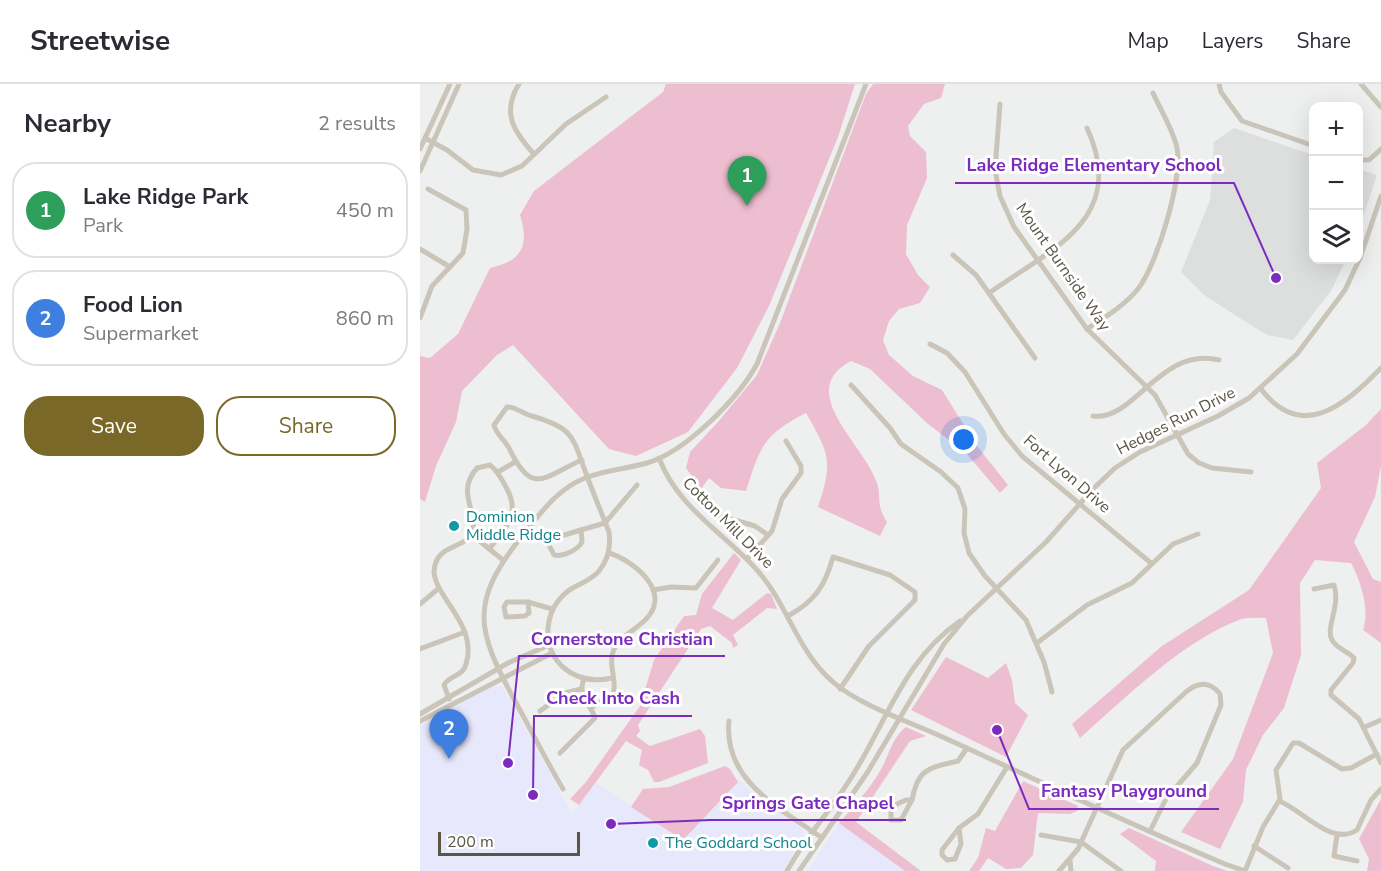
<!DOCTYPE html>
<html lang="en">
<head>
<meta charset="utf-8">
<style>
  body { margin:0; font-family:"Nunito Sans",sans-serif; background:#f2f2f3; color:#2b2b33 }
  .controls { position:absolute; right:18px; top:18px; display:grid; overflow:hidden; border-radius:12px; box-shadow:0 6px 24px #0002 }
  .controls button { width:54px; height:54px; display:grid; place-items:center; padding:0; border:0; border-bottom:2px solid #e1e1e2; background:#fff; color:#2b2b33; font:30px sans-serif }
  .scale { position:absolute; left:18px; bottom:15px; width:142px; box-sizing:border-box; padding-left:6px; border:3px solid #5b5546; border-top:0; font-size:16px; line-height:21px; white-space:nowrap; color:#5b5546; -webkit-text-stroke:4px #fff; paint-order:stroke }
  .you { position:absolute; left:544px; top:356px; width:21px; height:21px; margin:-15px; border:4px solid #fff; border-radius:50%; background:#1a73e8; box-shadow:0 0 0 9px #1a73e833 }
  .badge { display:grid; place-items:center; width:39px; height:39px; border-radius:50%; background:#7a6829; color:#fff; font-size:20px; font-weight:700 }
  .pin { position:absolute; translate:-50% -50px; filter:drop-shadow(0 2px 3px #0008) }
  .pin::after { content:''; position:absolute; top:32px; width:21px; height:18px; background:inherit; clip-path:polygon(0 0,100% 0,50% 100%) }
  .list { margin:0; padding:0; list-style:none }
  h2 { display:flex; justify-content:space-between; align-items:center; height:78px; margin:0; padding:0 24px; font-size:26px }
  h2 small { font-size:20px; font-weight:400; color:#7c7c81 }
  .list li { display:grid; grid-template-columns:39px 1fr auto; gap:18px; align-items:center; box-sizing:border-box; height:96px; margin:0 12px 12px; padding:0 12px; border:2px solid #e1e1e2; border-radius:24px }
  .list b { display:block; font-size:22px; white-space:nowrap }
  .list p { margin:0; font-size:20px; white-space:nowrap; color:#7c7c81 }
  .list em { font-size:20px; font-style:normal; color:#7c7c81 }
  .actions { display:flex; gap:12px; padding:18px 24px }
  .actions a { flex:1; padding:14px 0; border:2px solid #7a6829; border-radius:24px; text-align:center; font-size:21px; color:#7a6829 }
  .actions .main { background:#7a6829; color:#fff }
  .icon { flex:none; width:33px; height:33px; fill:none; stroke:currentColor; stroke-width:2; stroke-linecap:round; stroke-linejoin:round }
  .map { position:relative; flex:none; width:961px; height:787px; overflow:hidden }
  header { display:flex; align-items:center; gap:36px; box-sizing:border-box; height:84px; padding:0 30px; background:#fff; border-bottom:2px solid #e1e1e2 }
  header strong { font-size:28px }
  nav { display:flex; gap:33px; margin-inline-start:auto; font-size:21px }
  main { display:flex }
  aside { flex:1; background:#fff }
  .map>svg:first-child { display:block }
</style>
</head>
<body>
<header>
<strong>Streetwise</strong>
<nav><a>Map</a><a>Layers</a><a>Share</a></nav>
</header>
<main>
<aside>
<h2>Nearby<small>2 results</small></h2>
<ul class="list">
<li><span class="badge" style="background:#2e9e5b">1</span><div><b>Lake Ridge Park</b><p>Park</p></div><em>450 m</em></li>
<li><span class="badge" style="background:#3f7fe0">2</span><div><b>Food Lion</b><p>Supermarket</p></div><em>860 m</em></li>
</ul>
<div class="actions"><a class="main">Save</a><a>Share</a></div>
</aside>
<div class="map">
<svg width="961" height="787" viewBox="0 0 961 787">
  <rect width="100%" height="100%" fill="#eef0f0"/>
  <g fill="#e7e8fb">
    <path d="M75,601L83,603L152,730L176,699L263,756L320,696L333,709L382,744L385,752L363,787H0V641Z"/>
    <path d="M419,739L485,787H388Z"/>
  </g>
  <g fill="#dddfde">
    <path d="M814,44L893,71L894,176H926L911,207L873,256L847,251L829,240L784,211L761,188L790,116L794,58Z"/>
    <path d="M939,85L957,91L939,145L938,85Z"/>
  </g>
  <g fill="#edbdd0">
    <path d="M246,0H435L418,53L349,222L317,284L268,348L216,372L189,365L93,261L77,271L42,307L36,338L16,382L5,418L0,415V272L10,274L38,250L70,184C101,177 110,163 100,131L114,107L243,8Z"/>
    <path d="M453,0H525L521,14L504,20L488,42L490,52L506,68L507,94L487,141L486,170L498,191L510,203L500,219L479,225L469,237L463,256L469,271L493,292L522,306L557,362L588,401L580,409L546,369L508,340L450,285L431,277C374,307 444,360 457,399C462,415 455,419 467,438L460,452L398,423C413,377 410,371 386,329C343,351 340,363 326,407L301,404L289,394L281,405L266,384L270,368L298,338L337,291L360,239L446,10Z"/>
    <path d="M961,325V382L955,413L934,458L953,495L961,498V559L943,546C950,527 941,497 931,479L895,476L880,499L881,571L864,624L843,651L826,686L823,718L800,765L761,748L813,675L853,569L846,534C838,534 827,533 819,536C763,557 705,614 660,654L652,640L742,562L829,506L901,404L897,379L946,341Z"/>
    <path d="M314,469L321,476L292,524L313,536L347,509L351,510L357,525L347,524L313,551L318,561L313,564L312,559L290,542L281,545L218,641L220,647L216,652L230,662L280,645L285,652L288,679L239,698H234L228,686L219,681L222,666L206,657L159,721L150,715L166,698L220,622L234,576L264,532L276,531L282,510Z"/>
    <path d="M526,573L568,594L586,579L592,596L595,619L608,631L586,673L491,626Z"/>
    <path d="M486,643L506,652L490,657L436,738L501,787H485L419,739C434,722 449,706 460,687C469,673 471,654 486,643Z"/>
    <path d="M305,682L310,685L318,698L263,756L211,723L223,705L249,703Z"/>
    <path d="M603,697L658,722L657,727L650,730L618,729L613,771L601,784L586,785L568,774L559,787H549L558,774L566,744L575,747Z"/>
    <path d="M961,715V787H947L949,775L939,755Z"/>
    <path d="M709,744L793,782L807,787H735L736,777L700,750Z"/>
  </g>
  <g fill="none" stroke-linecap="round" stroke-linejoin="round">
    <g stroke="#cbc5b9" stroke-width="5">
      <path d="M99,0C81,29 94,48 114,70"/>
      <path d="M799,0L801,8L822,37L894,62"/>
      <path d="M941,0L961,23"/>
      <path d="M580,20L575,86L580,112L594,143L667,245L735,311L768,370L779,379L792,384L831,388"/>
      <path d="M5,54L27,66L53,86L81,91L102,82L146,40L186,13"/>
      <path d="M0,65L30,0"/>
      <path d="M938,76H949L961,65"/>
      <path d="M0,87L39,0"/>
      <path d="M0,165L30,183"/>
      <path d="M533,171L556,191L615,274"/>
      <path d="M569,209C631,165 709,135 667,44"/>
      <path d="M0,234L12,202L43,169L47,145L46,126L8,105"/>
      <path d="M667,245C685,233 704,222 718,205C737,181 763,94 757,64C753,45 741,27 733,9"/>
      <path d="M510,260L527,269L545,288L584,350L602,372L731,479"/>
      <path d="M431,301L470,344L481,360L521,388L538,404L545,425L544,449L549,469L565,492L606,536L624,578L632,608"/>
      <path d="M841,305C882,359 926,320 961,284"/>
      <path d="M673,332C714,338 740,262 799,276"/>
      <path d="M239,374C258,424 303,448 337,486C367,519 378,569 413,598C440,622 493,639 527,655C619,697 711,741 805,780L825,787L843,743L860,715L856,686L873,659H879L922,685L931,684L957,670"/>
      <path d="M162,376C124,392 113,414 89,364C85,356 75,349 74,341L87,323C95,322 103,330 112,332C156,345 152,353 167,392C174,411 182,430 189,448C191,463 188,476 179,487C171,497 157,500 148,507C124,526 120,563 144,584C157,595 174,598 192,594"/>
      <path d="M78,388L95,378"/>
      <path d="M294,430L335,442L348,451"/>
      <path d="M161,446L162,458C158,466 143,473 134,471L129,461L131,455Z"/>
      <path d="M161,446L185,439L217,401"/>
      <path d="M52,451C59,426 35,409 57,384L70,381C79,388 82,396 87,405C101,431 85,445 69,465"/>
      <path d="M52,451L83,476"/>
      <path d="M327,475L352,447L362,415L381,389V382L366,357"/>
      <path d="M894,505L914,501C921,522 905,544 912,556C917,565 928,567 934,574L933,579L911,606V611L939,635L961,679"/>
      <path d="M233,506L251,503L276,504L298,476"/>
      <path d="M87,518H108L109,529L105,532L86,533L84,523Z"/>
      <path d="M108,518L132,525"/>
      <path d="M0,520L18,505"/>
      <path d="M368,532C395,517 405,502 413,473L470,491L495,508V516L449,562L420,605"/>
      <path d="M617,559L667,521L712,499L753,460L778,450"/>
      <path d="M0,565L45,548"/>
      <path d="M29,615L24,601C29,591 43,593 46,580C60,536 3,507 16,478C22,462 43,463 52,451"/>
      <path d="M171,624L193,610C198,596 187,581 194,565C201,551 218,545 228,533C251,506 212,476 189,469"/>
      <path d="M120,627L145,609L161,605"/>
      <path d="M0,630L88,579L129,561"/>
      <path d="M0,637L132,569"/>
      <path d="M309,637C303,697 360,724 402,754"/>
      <path d="M945,643L961,636"/>
      <path d="M140,669L175,634C170,619 157,611 164,595"/>
      <path d="M143,705C126,676 111,646 95,617C56,545 49,519 102,452C120,430 137,405 165,394C185,386 206,385 227,379C265,368 318,315 337,280L446,0"/>
      <path d="M486,716H492L481,736H471V727L477,720Z"/>
      <path d="M492,716C498,684 509,684 538,677L547,664"/>
      <path d="M859,717C883,726 911,763 937,746L951,716L961,705"/>
      <path d="M539,744L541,760L535,775L527,776L522,771V766Z"/>
      <path d="M539,744L558,730L587,683"/>
      <path d="M621,751L661,758L701,787"/>
      <path d="M917,751L914,772L937,777"/>
      <path d="M834,762L868,784"/>
      <path d="M650,776L651,787"/>
      <path d="M367,787C386,752 414,723 434,689C468,634 485,575 540,537"/>
      <path d="M379,787L447,689L524,560L547,532L626,458L673,405L695,384L720,368L798,332L829,314L877,270L925,206L940,174L961,112"/>
      <path d="M639,787L658,765L703,666L767,607C779,598 790,597 800,610L801,621L777,679L746,715L730,747"/>
    </g>
  </g>
  <g fill="#0f9aa8" stroke="#fff" stroke-width="2">
    <circle cx="34" cy="442" r="6"/>
    <circle cx="233" cy="759" r="6"/>
  </g>
  <g text-anchor="middle" dominant-baseline="central" stroke-width="6" stroke-linejoin="round" paint-order="stroke">
    <g font-size="16" fill="#5b5546" stroke="#fff">
      <text transform="translate(643 183) rotate(55)">Mount Burnside Way</text>
      <text transform="translate(756 337) rotate(-27)">Hedges Run Drive</text>
      <text transform="translate(647 390) rotate(41)">Fort Lyon Drive</text>
      <text transform="translate(308 439) rotate(45)">Cotton Mill Drive</text>
    </g>
    <g font-size="16" fill="#0d838f" stroke="#fff" text-anchor="start">
      <text x="46" y="433">Dominion<tspan x="46" dy="18">Middle Ridge</tspan></text>
      <text x="245" y="759">The Goddard School</text>
    </g>
  </g>
  <path fill="none" stroke="#7b2cbf" stroke-width="2" d="M856 194L814 99H535M88 679L99 572H305M113 711L114 632H272M577 646L609 725H799M191 740L290 736H486"/>
  <g fill="#7b2cbf" stroke="#fff" stroke-width="2">
    <circle cx="856" cy="194" r="6"/>
    <circle cx="88" cy="679" r="6"/>
    <circle cx="113" cy="711" r="6"/>
    <circle cx="577" cy="646" r="6"/>
    <circle cx="191" cy="740" r="6"/>
  </g>
  <g font-size="18" text-anchor="middle" font-weight="bold" fill="#7b2cbf" stroke="#fff" stroke-width="6" stroke-linejoin="round" paint-order="stroke">
    <text x="674" y="87">Lake Ridge Elementary School</text>
    <text x="202" y="561">Cornerstone Christian</text>
    <text x="193" y="620">Check Into Cash</text>
    <text x="704" y="713">Fantasy Playground</text>
    <text x="388" y="725">Springs Gate Chapel</text>
  </g>
</svg>
<div class="controls">
<button>+</button>
<button>−</button>
<button><svg class="icon" aria-label="layers" viewBox="0 0 24 24"><path d="M12 4l9 5-9 5-9-5zM3 14l9 5 9-5"/></svg></button>
</div>
<div class="scale">200 m</div>
<div class="you"></div>
<div class="pin badge" style="left:327px;top:122px;background:#2e9e5b">1</div>
<div class="pin badge" style="left:29px;top:675px;background:#3f7fe0">2</div>
</div>
</main>
</body>
</html>
